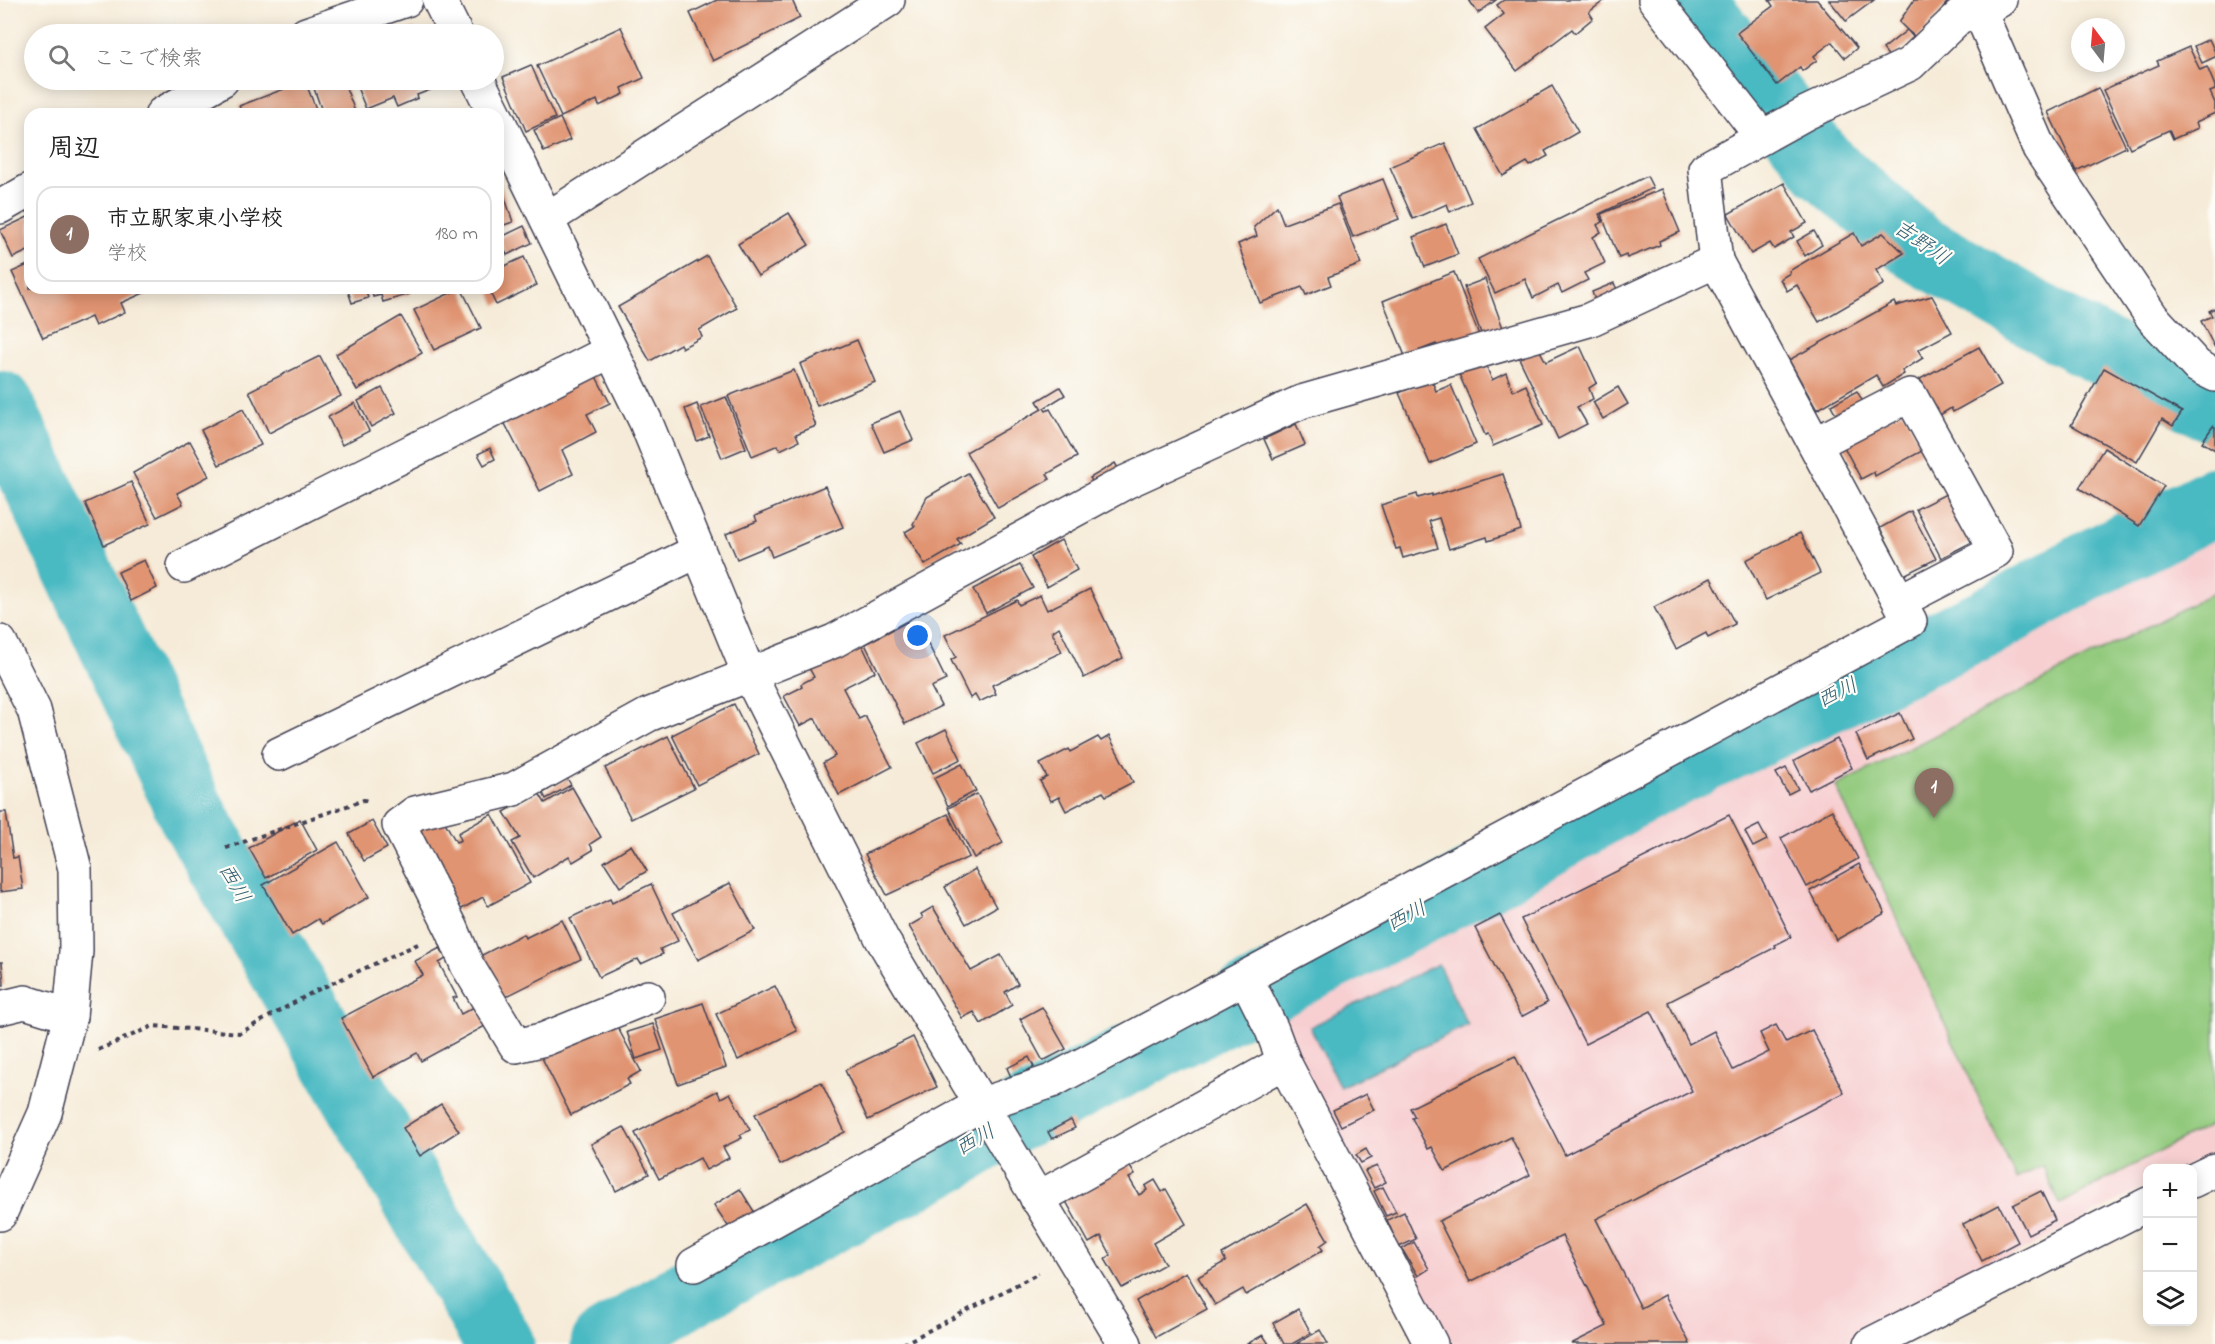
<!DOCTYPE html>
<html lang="ja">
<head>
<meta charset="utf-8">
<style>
  body { margin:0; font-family:"Indie Flower","Klee One",sans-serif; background:#f6f6f6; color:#222 }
  .controls { position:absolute; right:18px; bottom:18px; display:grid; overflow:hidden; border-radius:12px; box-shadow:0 3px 15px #0003 }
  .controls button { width:54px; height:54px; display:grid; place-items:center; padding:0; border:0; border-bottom:2px solid #e0e0e0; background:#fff; color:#222; font:30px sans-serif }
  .compass { position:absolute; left:2071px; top:18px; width:54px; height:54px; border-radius:50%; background:#fff; box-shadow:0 3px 15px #0003; rotate:344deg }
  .you { position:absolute; left:918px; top:636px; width:21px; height:21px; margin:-15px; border:4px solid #fff; border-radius:50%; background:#1a73e8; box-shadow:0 0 0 9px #1a73e833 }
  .badge { display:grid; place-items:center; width:39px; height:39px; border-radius:50%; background:#2563eb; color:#fff; font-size:20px; font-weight:700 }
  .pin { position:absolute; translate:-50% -50px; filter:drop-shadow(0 2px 3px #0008) }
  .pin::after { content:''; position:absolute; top:32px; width:21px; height:18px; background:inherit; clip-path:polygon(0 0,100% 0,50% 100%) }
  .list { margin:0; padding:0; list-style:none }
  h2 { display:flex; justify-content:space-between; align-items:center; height:78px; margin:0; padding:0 24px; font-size:26px }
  h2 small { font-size:20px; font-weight:400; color:#767676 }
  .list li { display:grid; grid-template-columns:39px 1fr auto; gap:18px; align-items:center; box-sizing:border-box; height:96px; margin:0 12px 12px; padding:0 12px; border:2px solid #e0e0e0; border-radius:18px }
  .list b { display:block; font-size:22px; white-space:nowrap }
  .list p { margin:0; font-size:20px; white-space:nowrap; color:#767676 }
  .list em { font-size:20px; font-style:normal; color:#767676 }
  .icon { flex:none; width:33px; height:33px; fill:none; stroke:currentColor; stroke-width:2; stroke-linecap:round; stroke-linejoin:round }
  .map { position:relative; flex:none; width:2215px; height:1344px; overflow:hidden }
  .search { position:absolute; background:#fff; box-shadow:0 3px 15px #0003; left:24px; top:24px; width:480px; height:66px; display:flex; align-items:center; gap:15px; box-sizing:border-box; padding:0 21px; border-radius:33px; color:#767676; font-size:22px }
  .panel { position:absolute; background:#fff; box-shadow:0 3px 15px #0003; left:24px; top:108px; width:480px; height:186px; border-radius:18px }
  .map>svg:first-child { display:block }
</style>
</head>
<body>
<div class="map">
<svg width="2215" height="1344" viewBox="0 0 2215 1344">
  <rect width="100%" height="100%" fill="#fdfcf7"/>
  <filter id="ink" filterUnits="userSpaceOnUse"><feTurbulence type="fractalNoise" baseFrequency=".0167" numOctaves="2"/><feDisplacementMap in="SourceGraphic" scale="12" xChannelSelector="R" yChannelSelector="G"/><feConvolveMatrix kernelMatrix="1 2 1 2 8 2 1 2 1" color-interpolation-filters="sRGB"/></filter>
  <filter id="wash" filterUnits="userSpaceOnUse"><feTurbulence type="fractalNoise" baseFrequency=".008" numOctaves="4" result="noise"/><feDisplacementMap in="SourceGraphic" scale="24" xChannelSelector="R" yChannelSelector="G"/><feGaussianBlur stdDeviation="1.35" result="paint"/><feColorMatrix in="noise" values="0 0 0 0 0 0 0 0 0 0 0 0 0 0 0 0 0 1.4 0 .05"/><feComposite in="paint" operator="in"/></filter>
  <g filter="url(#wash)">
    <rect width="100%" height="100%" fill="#f6ebd8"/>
    <path fill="#f7cfd1" d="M2215,530V1151L2181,1168H2148L2147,1186L1844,1344H1449L1408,1273L1280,1020L2025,616Z"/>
    <path fill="#91c97c" stroke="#5a765c" stroke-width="1.5" d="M2215,592V1122L2060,1204L2043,1166L2016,1179L1836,786Z"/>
    <path fill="#4ab9c2" stroke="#366e7e" stroke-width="1.5" d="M1438,964L1468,1025L1340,1087L1310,1027Z"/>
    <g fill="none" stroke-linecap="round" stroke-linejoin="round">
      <g stroke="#4ab9c2" stroke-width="69">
        <path d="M1691,0L1825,167L1916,246L2058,328L2215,409"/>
        <path d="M0,405L192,814L500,1344"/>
        <path d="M605,1344L696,1289L954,1155L1015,1118L1499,870L1640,789L1989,621L2088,566L2215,501"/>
      </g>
    </g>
    <g id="blocks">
      <g fill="#e09472">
        <path d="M717,0H792L800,18L713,61L690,13Z"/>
        <path d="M1469,0H1496L1478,13Z"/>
        <path d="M1504,0H1605L1589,12L1593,18L1575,33L1572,29L1517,71L1485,29L1504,14L1497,5Z"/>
        <path d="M1769,0H1817L1857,48L1845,58L1832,42L1814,56L1817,60L1802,71L1800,67L1777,85L1737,33L1773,6Z"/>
        <path d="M1829,0H1874L1846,21Z"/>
        <path d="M1914,0H1949L1918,39L1907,30L1915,39L1890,58L1883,49L1907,30L1899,22Z"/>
        <path d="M621,27L644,78L622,88L624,94L599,106L597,100L561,117L537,66Z"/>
        <path d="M414,28L417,34H399Z"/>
        <path d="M2209,39L2215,52V57L2202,63L2194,46Z"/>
        <path d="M2189,47L2200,70L2207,67L2215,86V90L2210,92L2215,103V113L2196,122L2198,128L2173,139L2169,130L2130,148L2103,90L2159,65L2157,61Z"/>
        <path d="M531,65L555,118L526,131L503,77Z"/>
        <path d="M284,80H303L287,85Z"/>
        <path d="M311,80H343L356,114H323Z"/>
        <path d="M354,80H435L438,87L417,95L418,98L397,107L393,98L366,109Z"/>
        <path d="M305,81L318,114H243L239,106Z"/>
        <path d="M1552,86L1578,132L1545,151L1548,156L1530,166L1527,162L1503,176L1477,129Z"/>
        <path d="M2098,88L2126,147L2076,171L2048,112Z"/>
        <path d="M560,118L570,140L544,152L534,130Z"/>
        <path d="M1445,143L1471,202L1450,212L1447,204L1413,219L1390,167Z"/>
        <path d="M1647,176L1653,188L1599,214L1603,222L1597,225L1601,232L1593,237L1605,263L1584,273L1588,280L1562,293L1558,285L1533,298L1525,279L1495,293L1478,259Z"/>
        <path d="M498,177L513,222L498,227Z"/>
        <path d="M1383,179L1399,219L1353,237L1337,197Z"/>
        <path d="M1784,183L1807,223L1791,232L1794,237L1774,249L1770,243L1751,254L1728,214Z"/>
        <path d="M1662,189L1680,232L1659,241L1660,245L1627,258L1626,255L1619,258L1601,214Z"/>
        <path d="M1338,204L1361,264L1328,277L1331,285L1306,295L1302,287L1260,303L1238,244L1257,236L1254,227L1277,206L1284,224Z"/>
        <path d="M789,213L809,245L758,276L738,244Z"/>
        <path d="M30,216V250L13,258L0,230Z"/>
        <path d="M1446,224L1458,254L1425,267L1413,237Z"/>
        <path d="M524,226L532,243L507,255L499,238Z"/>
        <path d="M1814,231L1822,245L1805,256L1797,241Z"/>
        <path d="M1854,233L1861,246L1883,233L1904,253L1876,270L1884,284L1819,322L1797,285L1787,291L1780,279L1790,273L1789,271Z"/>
        <path d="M707,256L737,308L699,330L702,337L682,348L680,344L650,361L618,307Z"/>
        <path d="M524,257L537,285L496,305L488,288H498V269Z"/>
        <path d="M30,264V288H150L151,290L121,303L125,312L95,326L91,317L43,338L12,272Z"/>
        <path d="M1454,272L1479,335L1439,351L1436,344L1405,356L1383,301Z"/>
        <path d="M1485,279L1503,328L1482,336L1464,287Z"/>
        <path d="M1614,283L1619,294L1596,303L1592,292Z"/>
        <path d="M347,288H365L368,298L352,303Z"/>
        <path d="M371,288H408L410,294L383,302L381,295L373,297Z"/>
        <path d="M461,288L481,328L434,350L414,310Z"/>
        <path d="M1932,296L1952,332L1918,350L1923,358L1902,371L1904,374L1883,387L1876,375L1817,410L1789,360L1894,302L1896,306Z"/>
        <path d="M2215,308V348L2201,321L2212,316L2209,311Z"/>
        <path d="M401,316L422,353L357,390L336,354Z"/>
        <path d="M857,340L875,382L817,406L800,364Z"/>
        <path d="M1580,346L1597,383L1589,388L1593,399L1577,407L1587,424L1558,439L1519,358L1539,349L1546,362Z"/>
        <path d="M1979,347L2001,385L1953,412L1951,408L1940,415L1920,379Z"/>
        <path d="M320,356L341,396L269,433L249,391Z"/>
        <path d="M1485,363L1492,380L1506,373L1513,391L1526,385L1543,425L1493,446L1488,434L1485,435L1459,374Z"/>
        <path d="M2104,368L2182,412L2173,426L2162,419L2137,462L2071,425Z"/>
        <path d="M794,370L816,426L796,434L799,441L780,450L778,445L752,456L728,396Z"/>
        <path d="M593,371L610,403L587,414L596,432L562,450L573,474L540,491L502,418Z"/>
        <path d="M1431,379L1436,391L1451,385L1476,444L1430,464L1399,393Z"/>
        <path d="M1060,387L1065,395L1044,408L1046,411L1050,409L1077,457L1047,474L1050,479L998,508L966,452L1042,409L1037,401Z"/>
        <path d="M1618,387L1628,404L1603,419L1593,402Z"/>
        <path d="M382,388L396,413L371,427L358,401Z"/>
        <path d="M1857,391L1863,402L1837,416L1831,405Z"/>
        <path d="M726,397L746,448L722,458L701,407Z"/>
        <path d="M355,403L369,431L342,445L328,417Z"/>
        <path d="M697,404L709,436L697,441L685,409Z"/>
        <path d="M243,409L261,445L219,465L201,430Z"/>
        <path d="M900,411L913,440L884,452L871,423Z"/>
        <path d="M1903,411L1924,450L1875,476L1874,472L1861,479L1842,443Z"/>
        <path d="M1296,424L1305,445L1273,459L1264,439Z"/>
        <path d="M2213,426L2215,427V450L2202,442Z"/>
        <path d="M190,441L209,476L177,493L183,504L157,517L133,473Z"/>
        <path d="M490,448L495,459L484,465L478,454Z"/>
        <path d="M2104,448L2164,486L2139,526L2079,488Z"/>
        <path d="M1115,463L1122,475L1097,489L1090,478Z"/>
        <path d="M968,473L994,517L957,539L961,544L925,565L905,532L915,526L913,524L927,497Z"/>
        <path d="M1503,474L1521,530L1488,541L1487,537L1449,549L1439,518L1429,521L1438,548L1403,558L1400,548L1396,549L1381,505L1417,494L1418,498L1432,494V496Z"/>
        <path d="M131,482L150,524L104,545L85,503Z"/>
        <path d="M825,486L843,527L772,557L768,546L737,559L726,534L757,521L755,516Z"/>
        <path d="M1952,491L1978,539L1941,558L1916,509Z"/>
        <path d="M1911,511L1936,559L1904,575L1880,528Z"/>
        <path d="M1800,533L1820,573L1766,600L1746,560Z"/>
        <path d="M1061,540L1077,570L1047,587L1031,557Z"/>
        <path d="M144,560L157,588L131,601L118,572Z"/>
        <path d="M1020,565L1033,588L986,613L973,589Z"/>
        <path d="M1711,578L1735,624L1708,638L1706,633L1676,649L1654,607Z"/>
        <path d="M1090,589L1123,658L1084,678L1059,627L1052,632L1062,652L992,685L996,694L979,702L975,695L970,698L951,660L956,657L945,635L1017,600L1019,605L1040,595L1047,610Z"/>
        <path d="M907,622L910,628L918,623L946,680L931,687L941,706L905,724L865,644Z"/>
        <path d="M862,645L875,672L843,688L859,719L865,716L892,767L839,795L823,763L835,756L815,718L800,726L784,696L802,687L801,684L814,677L809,668Z"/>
        <path d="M734,704L759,754L697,785L672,735Z"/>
        <path d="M1900,713L1912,739L1868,760L1856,734Z"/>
        <path d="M946,729L961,759L933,773L918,743Z"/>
        <path d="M668,736L694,788L631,819L605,768Z"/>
        <path d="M1109,736L1133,782L1106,796L1103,792L1066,811L1059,797L1051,801L1040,781L1047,777L1040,764L1069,749L1070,752L1098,737L1101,741Z"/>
        <path d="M1837,739L1852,768L1809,790L1794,761Z"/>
        <path d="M962,764L976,791L948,806L934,778Z"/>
        <path d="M1786,768L1798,789L1788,794L1776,773Z"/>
        <path d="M567,778L571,785L546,799L543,793Z"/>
        <path d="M572,787L601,837L590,844L593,850L573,862L569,856L533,878L512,842L520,838L504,812L539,793L545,803Z"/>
        <path d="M977,794L1003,843L974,858L948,808Z"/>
        <path d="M1832,810L1858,859L1807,887L1781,838Z"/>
        <path d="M0,812H6L13,858L18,857L23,889L0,892Z"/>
        <path d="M492,814L530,883L488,906L483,897L458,911L413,831L442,817L456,842L461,840L458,833Z"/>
        <path d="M948,814L969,857L887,895L865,854Z"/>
        <path d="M1729,815L1791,937L1775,945L1776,947L1668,1002L1689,1044L1714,1031L1733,1070L1769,1052L1760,1033L1776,1025L1786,1043L1812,1030L1844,1093L1596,1219L1641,1308L1665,1295L1690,1344H1571L1607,1326L1562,1236L1470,1282L1439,1221L1530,1175L1511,1137L1445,1171L1432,1147L1428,1149L1412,1118L1415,1117L1410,1108L1515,1056L1565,1155L1692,1091L1651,1011L1585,1044L1521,919Z"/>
        <path d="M300,819L317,850L266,878L249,848Z"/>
        <path d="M372,821L387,848L364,861L349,834Z"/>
        <path d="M1759,825L1767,840L1753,847L1745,832Z"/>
        <path d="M338,842L369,897L322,924L318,919L292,935L263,885Z"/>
        <path d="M631,845L647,871L620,887L604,862Z"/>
        <path d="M1859,864L1885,913L1836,940L1810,891Z"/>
        <path d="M975,869L996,907L966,924L945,887Z"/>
        <path d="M730,883L755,930L698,960L673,913Z"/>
        <path d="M651,884L678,941L660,949L663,954L641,964L638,959L599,977L570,918L610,899L612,903Z"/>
        <path d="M933,907L971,971L1001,955L1018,984L1005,992L1012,1005L981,1024L974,1012L962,1018L909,926L923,918L921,914Z"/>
        <path d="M1500,915L1547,1003L1521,1017L1475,928Z"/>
        <path d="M562,920L581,959L501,999L480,956L523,934L525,938Z"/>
        <path d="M440,948L446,959L439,963L457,997L453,998L461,1014L476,1006L487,1025L421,1061L417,1053L373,1077L341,1018L423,975L415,961Z"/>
        <path d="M0,962H2L4,985H0Z"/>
        <path d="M775,986L797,1031L738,1060L716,1014Z"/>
        <path d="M703,1003L726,1067L678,1084L655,1019Z"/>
        <path d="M1042,1007L1066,1049L1043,1061L1020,1019Z"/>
        <path d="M612,1017L641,1071L627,1079L630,1084L571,1115L541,1056Z"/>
        <path d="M653,1024L662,1050L636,1059L627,1032Z"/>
        <path d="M913,1037L937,1087L868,1120L845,1070Z"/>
        <path d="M1029,1057L1034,1067L1012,1079L1007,1068Z"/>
        <path d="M821,1082L845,1132L780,1165L755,1114Z"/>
        <path d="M717,1091L721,1098L730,1093L750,1130L740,1135L742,1138L723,1147L729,1158L706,1170L700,1158L659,1179L635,1133Z"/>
        <path d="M1366,1094L1374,1110L1341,1126L1333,1110Z"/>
        <path d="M441,1104L459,1131L420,1156L403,1128Z"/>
        <path d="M1071,1120L1075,1128L1052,1139L1048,1132Z"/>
        <path d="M624,1127L649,1174L616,1191L591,1144Z"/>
        <path d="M1366,1149L1371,1158L1361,1163L1356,1155Z"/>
        <path d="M1125,1158L1135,1175L1129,1178L1139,1195L1147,1190L1145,1186L1155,1180L1162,1192L1166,1189L1186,1224L1153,1243L1165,1264L1122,1288L1105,1259L1111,1255L1101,1236L1089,1243L1062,1194Z"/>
        <path d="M1377,1166L1386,1182L1374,1188L1365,1171Z"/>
        <path d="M1383,1187L1396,1212L1386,1216L1374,1191Z"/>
        <path d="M740,1189L755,1213L730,1229L714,1205Z"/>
        <path d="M2041,1191L2055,1220L2028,1234L2013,1205Z"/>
        <path d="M1307,1204L1328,1240L1320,1246L1323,1250L1246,1295L1243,1289L1215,1305L1198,1277L1226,1261L1222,1254Z"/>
        <path d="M1999,1205L2018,1242L1982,1261L1963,1224Z"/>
        <path d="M1404,1212L1416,1239L1399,1247L1387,1220Z"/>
        <path d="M1414,1242L1429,1269L1418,1276L1402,1249Z"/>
        <path d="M1186,1272L1207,1309L1156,1337L1136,1301Z"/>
        <path d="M1298,1309L1311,1333L1292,1344H1284L1273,1323Z"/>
        <path d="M1320,1330L1328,1344H1296Z"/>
        <path d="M1263,1335L1269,1344H1247Z"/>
      </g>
    </g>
  </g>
  <g filter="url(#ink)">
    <use href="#blocks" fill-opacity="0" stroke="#424053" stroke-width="1.5"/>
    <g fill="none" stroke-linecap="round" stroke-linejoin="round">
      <defs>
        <g id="minor">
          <path d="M439,0L456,34"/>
          <path d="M1655,0L1762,137"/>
          <path d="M1968,0L1980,12L2039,148L2152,317L2197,366L2215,375"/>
          <path d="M306,34L406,0"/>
          <path d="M478,80L495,114"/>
          <path d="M162,114L222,80"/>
          <path d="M498,120L645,420L749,674L882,939L1125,1344"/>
          <path d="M0,207L30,190"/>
          <path d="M547,219L888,0"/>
          <path d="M1815,444L1910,395L1996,551L1900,601"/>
          <path d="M184,566L611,351"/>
          <path d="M0,642L34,710L75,869L76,951L70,1016L45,1113L0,1214"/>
          <path d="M279,754L698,551"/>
          <path d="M1246,978L1272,1030L1284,1062L1431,1344"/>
          <path d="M648,997L545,1039L516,1046L467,965L452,929L399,825L415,813L514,789L648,715L834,641L1126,482L1301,402L1589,320L1716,261L1705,169L1806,113L1910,64L1960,16L1980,12L2000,0"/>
          <path d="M0,1008L25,1002L70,1016"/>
          <path d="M2192,1181L2215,1170"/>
          <path d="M1037,1199L1284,1062"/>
          <path d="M694,1265L980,1105L1052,1081L1910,621L1716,261"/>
          <path d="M1871,1344L2148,1204"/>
        </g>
      </defs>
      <use href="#minor" stroke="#424053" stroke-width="36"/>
      <g stroke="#424053" stroke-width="4" stroke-dasharray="4.5 4.5" stroke-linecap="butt">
        <path d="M226,848L364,800L370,802"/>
        <path d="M98,1050L153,1026L240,1033L315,991L418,944"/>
        <path d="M903,1344L1039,1273"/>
      </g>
      <use href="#minor" stroke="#fff" stroke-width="33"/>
    </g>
  </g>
  <g text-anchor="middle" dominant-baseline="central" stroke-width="4.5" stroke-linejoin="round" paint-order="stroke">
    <g font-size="21" font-style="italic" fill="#325e71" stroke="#fdfcf7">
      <text transform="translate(1921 244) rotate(35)">吉野川</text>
      <text transform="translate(1838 694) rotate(-26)">西川</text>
      <text transform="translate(233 884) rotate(60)">西川</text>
      <text transform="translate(1407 917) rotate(-27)">西川</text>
      <text transform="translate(976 1141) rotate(-30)">西川</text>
    </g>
  </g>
</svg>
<div class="controls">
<button>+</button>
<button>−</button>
<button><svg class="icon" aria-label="layers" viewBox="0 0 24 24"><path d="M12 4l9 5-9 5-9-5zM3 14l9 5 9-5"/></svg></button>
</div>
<svg class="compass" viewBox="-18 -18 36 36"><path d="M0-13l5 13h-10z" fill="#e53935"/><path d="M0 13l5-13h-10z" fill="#767676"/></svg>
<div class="you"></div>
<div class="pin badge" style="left:1934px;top:818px;background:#8d6e63">1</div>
<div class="search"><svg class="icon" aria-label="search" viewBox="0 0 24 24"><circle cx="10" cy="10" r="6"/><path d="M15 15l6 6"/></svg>ここで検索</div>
<section class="panel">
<h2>周辺<small></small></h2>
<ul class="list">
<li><span class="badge" style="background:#8d6e63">1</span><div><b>市立駅家東小学校</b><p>学校</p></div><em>180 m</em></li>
</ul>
</section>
</div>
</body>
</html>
